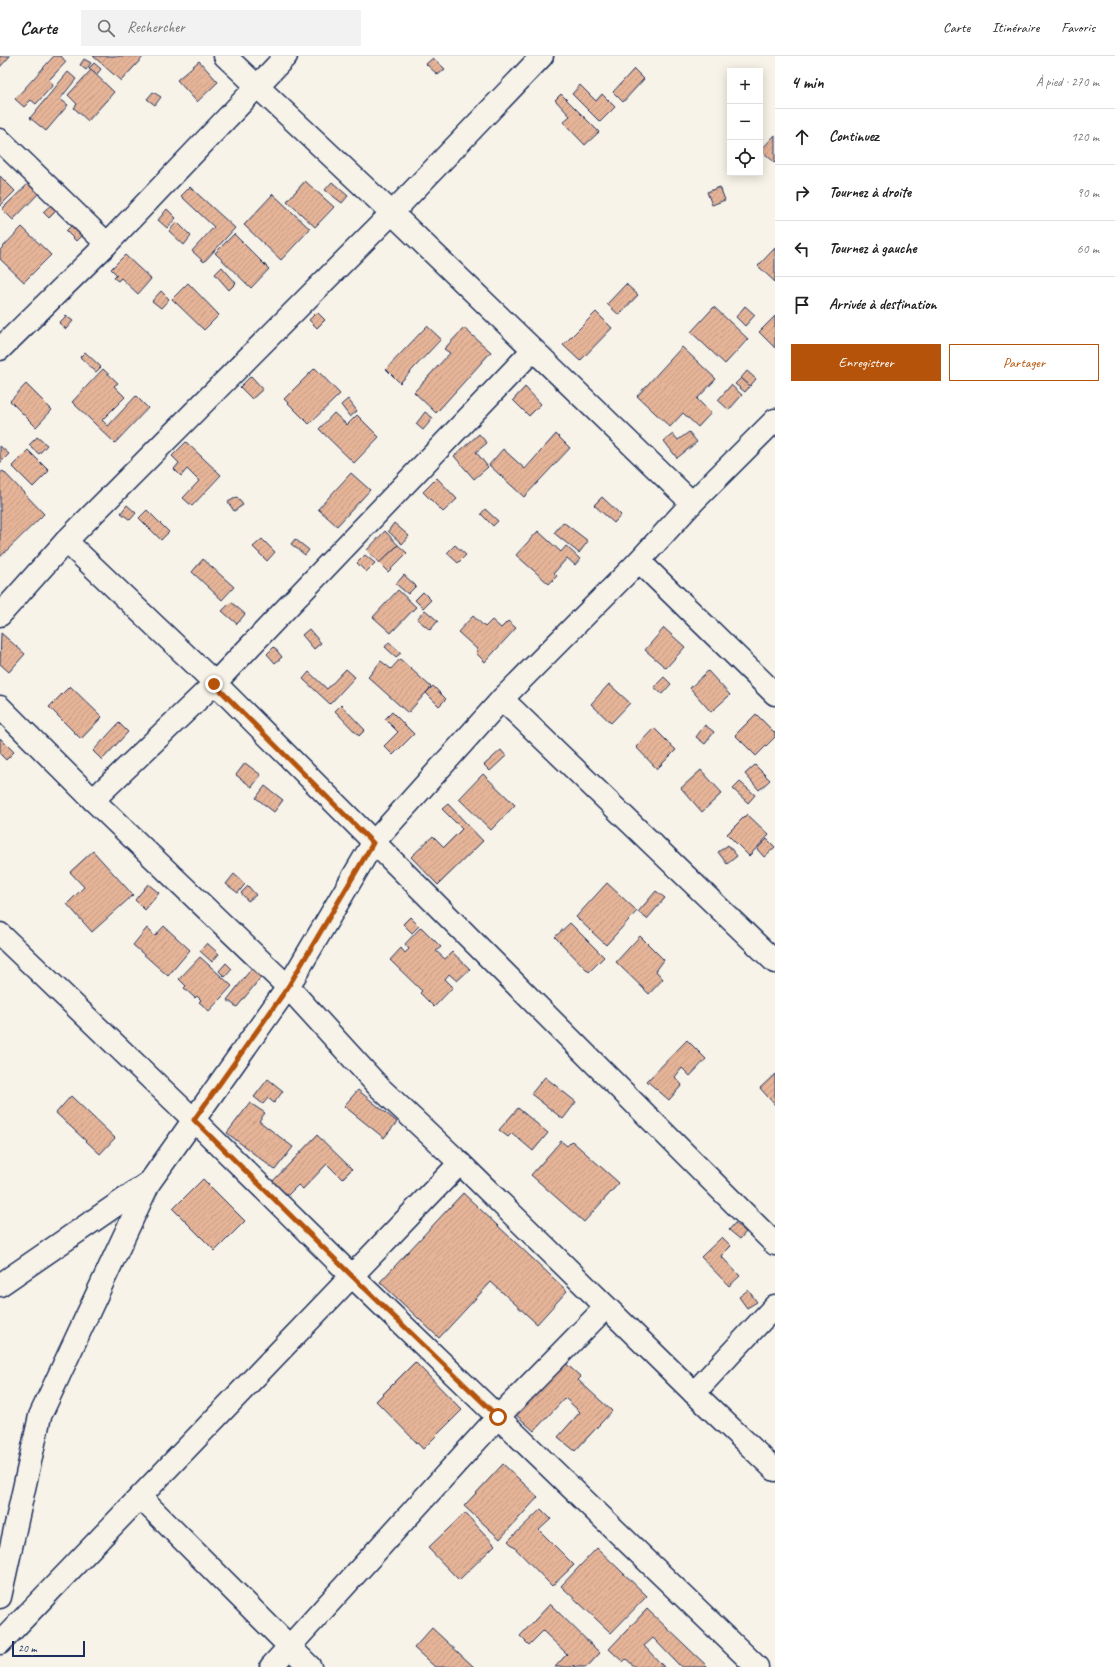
<!DOCTYPE html>
<html lang="fr">
<head>
<meta charset="utf-8">
<style>
  body { margin:0; font-family:Caveat,sans-serif; background:#f2f2f2; color:#222 }
  .controls { position:absolute; right:12px; top:12px; display:grid; overflow:hidden; border-radius:0px; box-shadow:0 2px 10px #0003 }
  .controls button { width:36px; height:36px; display:grid; place-items:center; padding:0; border:0; border-bottom:1px solid #e0e0e0; background:#fff; color:#222; font:20px sans-serif }
  .scale { position:absolute; left:12px; bottom:10px; width:73px; box-sizing:border-box; padding-left:4px; border:2px solid #1b2f5e; border-top:0; font-size:11px; line-height:14px; white-space:nowrap; color:#1b2f5e; -webkit-text-stroke:3px #f7f3e8; paint-order:stroke }
  .stop { position:absolute; width:12px; height:12px; margin:-9px; border:3px solid #b45309; border-radius:50%; background:#fff }
  .stop.end { background:#b45309; border-color:#fff; box-shadow:0 1px 4px #0008 }
  .list { margin:0; padding:0; list-style:none }
  h2 { display:flex; justify-content:space-between; align-items:center; height:52px; margin:0; padding:0 16px; font-size:17px }
  h2 small { font-size:13px; font-weight:400; color:#767676 }
  .list li { display:grid; grid-template-columns:26px 1fr auto; gap:12px; align-items:center; box-sizing:border-box; height:56px; padding:0 16px; border-top:1px solid #e0e0e0 }
  .list b { display:block; font-size:15px; white-space:nowrap }
  .list em { font-size:13px; font-style:normal; color:#767676 }
  .actions { display:flex; gap:8px; padding:12px 16px }
  .actions a { flex:1; padding:9px 0; border:1px solid #b45309; border-radius:0px; text-align:center; font-size:14px; color:#b45309 }
  .actions .main { background:#b45309; color:#fff }
  .icon { flex:none; width:22px; height:22px; fill:none; stroke:currentColor; stroke-width:2; stroke-linecap:round; stroke-linejoin:round }
  .map { position:relative; flex:none; width:775px; height:1611px; overflow:hidden }
  header { display:flex; align-items:center; gap:24px; box-sizing:border-box; height:56px; padding:0 20px; background:#fff; border-bottom:1px solid #e0e0e0 }
  header strong { font-size:19px }
  nav { display:flex; gap:22px; margin-inline-start:auto; font-size:14px }
  .search { width:280px; height:36px; background:#f2f2f2; display:flex; align-items:center; gap:10px; box-sizing:border-box; padding:0 14px; border-radius:0px; color:#767676; font-size:15px }
  main { display:flex }
  aside { flex:1; background:#fff }
  .map>svg:first-child { display:block }
</style>
</head>
<body>
<header>
<strong>Carte</strong>
<div class="search"><svg class="icon" aria-label="search" viewBox="0 0 24 24"><circle cx="10" cy="10" r="6"/><path d="M15 15l6 6"/></svg>Rechercher</div>
<nav><a>Carte</a><a>Itinéraire</a><a>Favoris</a></nav>
</header>
<main>
<div class="map">
<svg width="775" height="1611" viewBox="0 0 775 1611">
  <defs>
    <pattern id="building-hatch" width="6" height="6" patternUnits="userSpaceOnUse"><rect width="6" height="6" fill="#e6b498"/><path d="M-1 1l2-2M0 6l6-6M5 7l2-2" fill="none" stroke="#c59b85"/></pattern>
  </defs>
  <rect width="100%" height="100%" fill="#f7f3e8"/>
  <filter id="ink" filterUnits="userSpaceOnUse"><feTurbulence type="fractalNoise" baseFrequency=".025" numOctaves="2"/><feDisplacementMap in="SourceGraphic" scale="8" xChannelSelector="R" yChannelSelector="G"/><feConvolveMatrix kernelMatrix="1 2 1 2 8 2 1 2 1" color-interpolation-filters="sRGB"/></filter>
  <g filter="url(#ink)">
    <g fill="url(#building-hatch)" stroke="#1b2f5e">
      <path d="M0,0H10L0,11Z"/>
      <path d="M54,0H61L66,6L49,24L53,29L36,48L31,44L24,51L15,43Z"/>
      <path d="M93,0H144L121,25Z"/>
      <path d="M433,2L445,13L438,19L426,8Z"/>
      <path d="M84,3L91,7L86,14L80,9Z"/>
      <path d="M199,5L218,26L197,46L177,24Z"/>
      <path d="M94,7L101,13L97,18L89,12Z"/>
      <path d="M634,13L644,23L623,46L613,36Z"/>
      <path d="M91,14L114,36L88,65L74,52L77,48L68,39Z"/>
      <path d="M68,16L76,23L60,43L68,49L46,75L30,62Z"/>
      <path d="M580,29L596,45L602,38L615,51L600,66L572,38Z"/>
      <path d="M153,36L161,41L155,49L147,43Z"/>
      <path d="M561,38L599,76L585,89L563,66L570,60L555,44Z"/>
      <path d="M775,79V107L761,94Z"/>
      <path d="M0,120L15,135L0,150Z"/>
      <path d="M31,125L41,135L13,164L2,153Z"/>
      <path d="M305,125L334,151L315,171L287,145Z"/>
      <path d="M332,126L348,140L342,147L325,134Z"/>
      <path d="M190,131L235,172L204,206L192,195L214,171L181,140Z"/>
      <path d="M720,131L725,144L712,149L707,136Z"/>
      <path d="M273,138L310,173L281,204L244,169Z"/>
      <path d="M52,148L58,153L49,162L43,156Z"/>
      <path d="M167,153L176,162L167,172L158,164Z"/>
      <path d="M177,166L191,180L184,189L169,175Z"/>
      <path d="M72,169L82,179L76,185L66,175Z"/>
      <path d="M22,171L51,199L24,226L0,203V194Z"/>
      <path d="M234,178L269,213L251,232L215,197Z"/>
      <path d="M775,192V226L758,210Z"/>
      <path d="M125,199L151,223L138,238L121,222L118,225L114,222L117,219L111,213Z"/>
      <path d="M222,211L236,227L229,234L215,218Z"/>
      <path d="M188,227L219,259L204,274L172,243Z"/>
      <path d="M626,228L638,239L619,259L607,248Z"/>
      <path d="M161,235L169,243L161,252L152,245Z"/>
      <path d="M745,250L755,259L745,270L736,261Z"/>
      <path d="M714,251L748,283L725,308L691,276Z"/>
      <path d="M317,256L325,264L317,272L309,264Z"/>
      <path d="M596,256L612,272L580,305L563,289Z"/>
      <path d="M66,260L73,265L66,273L59,267Z"/>
      <path d="M775,260V292L759,276Z"/>
      <path d="M427,270L441,283L400,327L386,313Z"/>
      <path d="M464,272L491,296L436,357L414,336L450,297L444,293Z"/>
      <path d="M682,291L716,323L697,343L711,357L698,371L683,357L670,371L637,340Z"/>
      <path d="M85,296L101,311L96,316L80,301Z"/>
      <path d="M315,312L340,338L309,368L284,343Z"/>
      <path d="M103,313L118,327L114,330L125,341L102,364L108,370L136,340L148,352L115,387L72,346Z"/>
      <path d="M747,315L756,323L750,330L741,322Z"/>
      <path d="M251,320L263,333L252,343L240,331Z"/>
      <path d="M741,322L750,330L745,336L735,328Z"/>
      <path d="M26,328L52,354L36,371L10,345Z"/>
      <path d="M731,329L742,339L729,354L718,344Z"/>
      <path d="M525,331L541,348L529,360L513,344Z"/>
      <path d="M348,343L357,355L350,361L341,349Z"/>
      <path d="M425,356L433,362L423,374L416,368Z"/>
      <path d="M334,357L347,369L357,359L379,381L354,407L319,373Z"/>
      <path d="M689,376L697,386L677,402L664,385L673,378L678,384Z"/>
      <path d="M479,378L487,387L476,396L488,411L474,423L454,400Z"/>
      <path d="M556,378L570,392L524,441L489,409L503,393L525,413Z"/>
      <path d="M37,381L47,389L39,398L29,389Z"/>
      <path d="M186,386L221,419L192,450L183,442L199,425L187,413L181,420L174,413L179,407L172,400Z"/>
      <path d="M0,390L9,398L0,407Z"/>
      <path d="M28,394L49,415L33,431L12,410Z"/>
      <path d="M3,415L44,458L0,501V417Z"/>
      <path d="M351,417L370,434L337,470L318,453Z"/>
      <path d="M437,422L457,443L443,456L423,436Z"/>
      <path d="M237,441L243,449L234,455L228,446Z"/>
      <path d="M602,441L621,459L614,467L594,449Z"/>
      <path d="M127,449L136,457L130,464L121,457Z"/>
      <path d="M485,453L498,465L493,470L481,458Z"/>
      <path d="M147,454L169,476L161,484L139,462Z"/>
      <path d="M563,466L588,485L579,497L554,477Z"/>
      <path d="M394,467L409,480L402,488L388,475Z"/>
      <path d="M385,475L398,489L379,507L367,494Z"/>
      <path d="M538,475L561,496L566,490L580,503L575,509L567,502L554,517L557,520L549,528L516,499Z"/>
      <path d="M262,483L275,496L267,505L253,491Z"/>
      <path d="M295,483L309,494L305,499L291,488Z"/>
      <path d="M398,489L407,497L388,516L379,507Z"/>
      <path d="M455,489L466,499L458,507L447,497Z"/>
      <path d="M365,499L375,507L366,516L357,507Z"/>
      <path d="M203,503L234,531L222,544L192,516Z"/>
      <path d="M404,519L416,530L408,538L396,528Z"/>
      <path d="M398,534L416,551L391,577L373,561Z"/>
      <path d="M423,536L431,544L423,552L415,544Z"/>
      <path d="M231,546L245,558L237,568L222,555Z"/>
      <path d="M425,554L438,565L430,574L417,563Z"/>
      <path d="M473,560L485,571L492,564L501,572L508,565L516,572L485,606L476,597L478,594L458,576Z"/>
      <path d="M664,572L685,591L666,612L645,594Z"/>
      <path d="M309,573L321,587L314,593L302,579Z"/>
      <path d="M1,577L25,598L9,616L0,608Z"/>
      <path d="M389,586L401,597L396,601L385,591Z"/>
      <path d="M274,591L282,601L275,607L267,598Z"/>
      <path d="M400,603L431,631L408,657L368,621L381,605L391,613Z"/>
      <path d="M346,613L355,621L330,648L303,623L309,616L327,633Z"/>
      <path d="M708,615L730,639L711,656L690,632Z"/>
      <path d="M664,621L671,628L662,638L654,631Z"/>
      <path d="M609,628L630,647L611,667L591,648Z"/>
      <path d="M70,630L102,661L81,683L49,651Z"/>
      <path d="M433,630L446,643L439,650L426,637Z"/>
      <path d="M341,649L365,674L359,680L335,655Z"/>
      <path d="M392,656L414,678L393,699L384,690L398,676L385,663Z"/>
      <path d="M756,658L775,677V681L756,700L735,679Z"/>
      <path d="M119,667L128,676L102,704L93,695Z"/>
      <path d="M705,669L714,676L705,688L696,681Z"/>
      <path d="M654,672L676,694L657,713L636,691Z"/>
      <path d="M0,682L14,696L6,704L0,698Z"/>
      <path d="M501,694L506,700L490,715L484,709Z"/>
      <path d="M245,707L261,719L252,731L236,719Z"/>
      <path d="M755,709L770,724L759,734L745,718Z"/>
      <path d="M701,714L722,737L702,756L681,732Z"/>
      <path d="M483,718L515,749L491,774L459,743Z"/>
      <path d="M740,726L755,739L748,747L733,733Z"/>
      <path d="M265,730L283,744L274,756L256,742Z"/>
      <path d="M448,748L483,785L438,829L411,801L433,780L444,791L462,773L442,753Z"/>
      <path d="M747,758L769,779L749,800L727,778Z"/>
      <path d="M767,783L775,791L764,801L757,793Z"/>
      <path d="M728,789L737,800L727,808L718,796Z"/>
      <path d="M93,795L133,839L92,876L67,848L84,831L70,816Z"/>
      <path d="M234,818L245,828L238,837L226,828Z"/>
      <path d="M607,827L637,855L606,889L576,861Z"/>
      <path d="M148,828L159,837L145,854L135,844Z"/>
      <path d="M248,830L256,839L248,845L241,837Z"/>
      <path d="M656,835L665,842L647,863L638,856Z"/>
      <path d="M410,861L419,870L412,877L403,868Z"/>
      <path d="M570,867L604,901L589,916L555,881Z"/>
      <path d="M164,870L190,894L168,920L133,889L147,872L155,880Z"/>
      <path d="M421,871L441,891L436,895L445,903L452,896L470,913L457,925L449,918L445,923L453,931L434,951L420,937L422,935L390,904L401,892L405,897L409,893L405,888Z"/>
      <path d="M640,880L664,904L656,915L663,923L649,938L616,906Z"/>
      <path d="M207,887L219,898L212,906L200,895Z"/>
      <path d="M200,901L232,930L209,955L199,946L201,944L197,940L195,942L184,932L186,930L179,923Z"/>
      <path d="M226,907L232,913L225,921L219,915Z"/>
      <path d="M252,912L262,920L237,951L227,944Z"/>
      <path d="M687,984L706,1003L690,1020L682,1012L675,1021L682,1029L669,1044L647,1025Z"/>
      <path d="M775,1018V1049L760,1032Z"/>
      <path d="M545,1021L576,1046L563,1063L531,1038Z"/>
      <path d="M268,1023L283,1035L274,1047L268,1042L263,1048L254,1041Z"/>
      <path d="M358,1034L397,1066L384,1082L344,1050Z"/>
      <path d="M71,1040L115,1082L100,1098L56,1057Z"/>
      <path d="M250,1047L265,1057L259,1065L293,1091L275,1114L227,1077Z"/>
      <path d="M518,1052L548,1077L533,1095L512,1077L508,1081L499,1074Z"/>
      <path d="M317,1079L352,1113L342,1123L327,1108L303,1133L298,1129L287,1140L272,1126Z"/>
      <path d="M561,1085L567,1090L572,1085L619,1127L584,1166L531,1119Z"/>
      <path d="M203,1123L245,1165L215,1195L173,1153Z"/>
      <path d="M463,1137L567,1235L537,1268L491,1226L439,1282L380,1226Z"/>
      <path d="M735,1167L746,1176L740,1183L729,1174Z"/>
      <path d="M722,1181L731,1190L721,1200L740,1220L729,1230L701,1201Z"/>
      <path d="M748,1234L757,1246L747,1252L739,1241Z"/>
      <path d="M562,1304L581,1321L578,1324L612,1355L575,1395L558,1381L580,1356L565,1342L534,1375L514,1357Z"/>
      <path d="M415,1306L462,1354L423,1393L376,1345Z"/>
      <path d="M503,1408L538,1441L500,1483L464,1450Z"/>
      <path d="M541,1453L551,1463L539,1474L574,1509L552,1530L508,1485Z"/>
      <path d="M465,1457L495,1489L459,1524L428,1492Z"/>
      <path d="M597,1492L647,1540L611,1577L561,1530Z"/>
      <path d="M550,1548L600,1597L587,1611H575L573,1609L572,1611H555L567,1598L543,1575L529,1589L520,1580Z"/>
      <path d="M647,1553L708,1611H681L653,1582L644,1590L664,1611H635L626,1603L623,1606L609,1593Z"/>
      <path d="M432,1572L474,1611H435L414,1592Z"/>
    </g>
    <g fill="none" stroke-linecap="round" stroke-linejoin="round">
      <defs>
        <g id="street">
          <path d="M225,0L392,157L692,447"/>
          <path d="M0,84L107,188"/>
          <path d="M0,293L107,188L286,0"/>
          <path d="M66,485L215,627L775,1188"/>
          <path d="M639,505L775,638"/>
          <path d="M0,559L66,485L392,157L542,0"/>
          <path d="M502,643L775,906"/>
          <path d="M0,651L93,744L288,931L379,1031L460,1107L694,1337L775,1414"/>
          <path d="M93,744L215,627L533,294"/>
          <path d="M0,878L194,1064L352,1220L757,1611"/>
          <path d="M0,1229L148,1127"/>
          <path d="M694,1337L775,1250"/>
          <path d="M140,1441L310,1611"/>
          <path d="M0,1541L40,1360L149,1127L288,931L373,787L502,643L639,505L692,447L775,364"/>
          <path d="M0,1587L460,1107"/>
          <path d="M271,1611L498,1361L606,1251"/>
        </g>
      </defs>
      <use href="#street" stroke="#1b2f5e" stroke-width="25"/>
      <use href="#street" stroke="#f7f3e8" stroke-width="22"/>
    </g>
  </g>
  <g fill="none" stroke-linecap="round" stroke-linejoin="round" filter="url(#ink)">
    <path stroke="#b45309" stroke-width="5" d="M214,628L373,787L288,931L194,1064L352,1220L498,1361"/>
  </g>
</svg>
<div class="controls">
<button>+</button>
<button>−</button>
<button><svg class="icon" aria-label="locate" viewBox="0 0 24 24"><circle cx="12" cy="12" r="6"/><path d="M12 2v4M12 18v4M2 12h4M18 12h4"/></svg></button>
</div>
<div class="scale">20 m</div>
<div class="stop" style="left:498px;top:1361px"></div>
<div class="stop end" style="left:214px;top:628px"></div>
</div>
<aside>
<h2>4 min<small>À pied · 270 m</small></h2>
<ul class="list">
<li><svg class="icon" aria-label="ahead" viewBox="0 0 24 24"><path d="M12 20V5M6 11l6-6 6 6"/></svg><div><b>Continuez</b></div><em>120 m</em></li>
<li><svg class="icon" aria-label="right" viewBox="0 0 24 24"><path d="M7 20v-9h11M14 6l5 5-5 5"/></svg><div><b>Tournez à droite</b></div><em>90 m</em></li>
<li><svg class="icon" aria-label="left" viewBox="0 0 24 24"><path d="M17 20v-9H6M10 6l-5 5 5 5"/></svg><div><b>Tournez à gauche</b></div><em>60 m</em></li>
<li><svg class="icon" aria-label="arrive" viewBox="0 0 24 24"><path d="M6 21V4h12l-3 4 3 4H6"/></svg><div><b>Arrivée à destination</b></div></li>
</ul>
<div class="actions"><a class="main">Enregistrer</a><a>Partager</a></div>
</aside>
</main>
</body>
</html>
